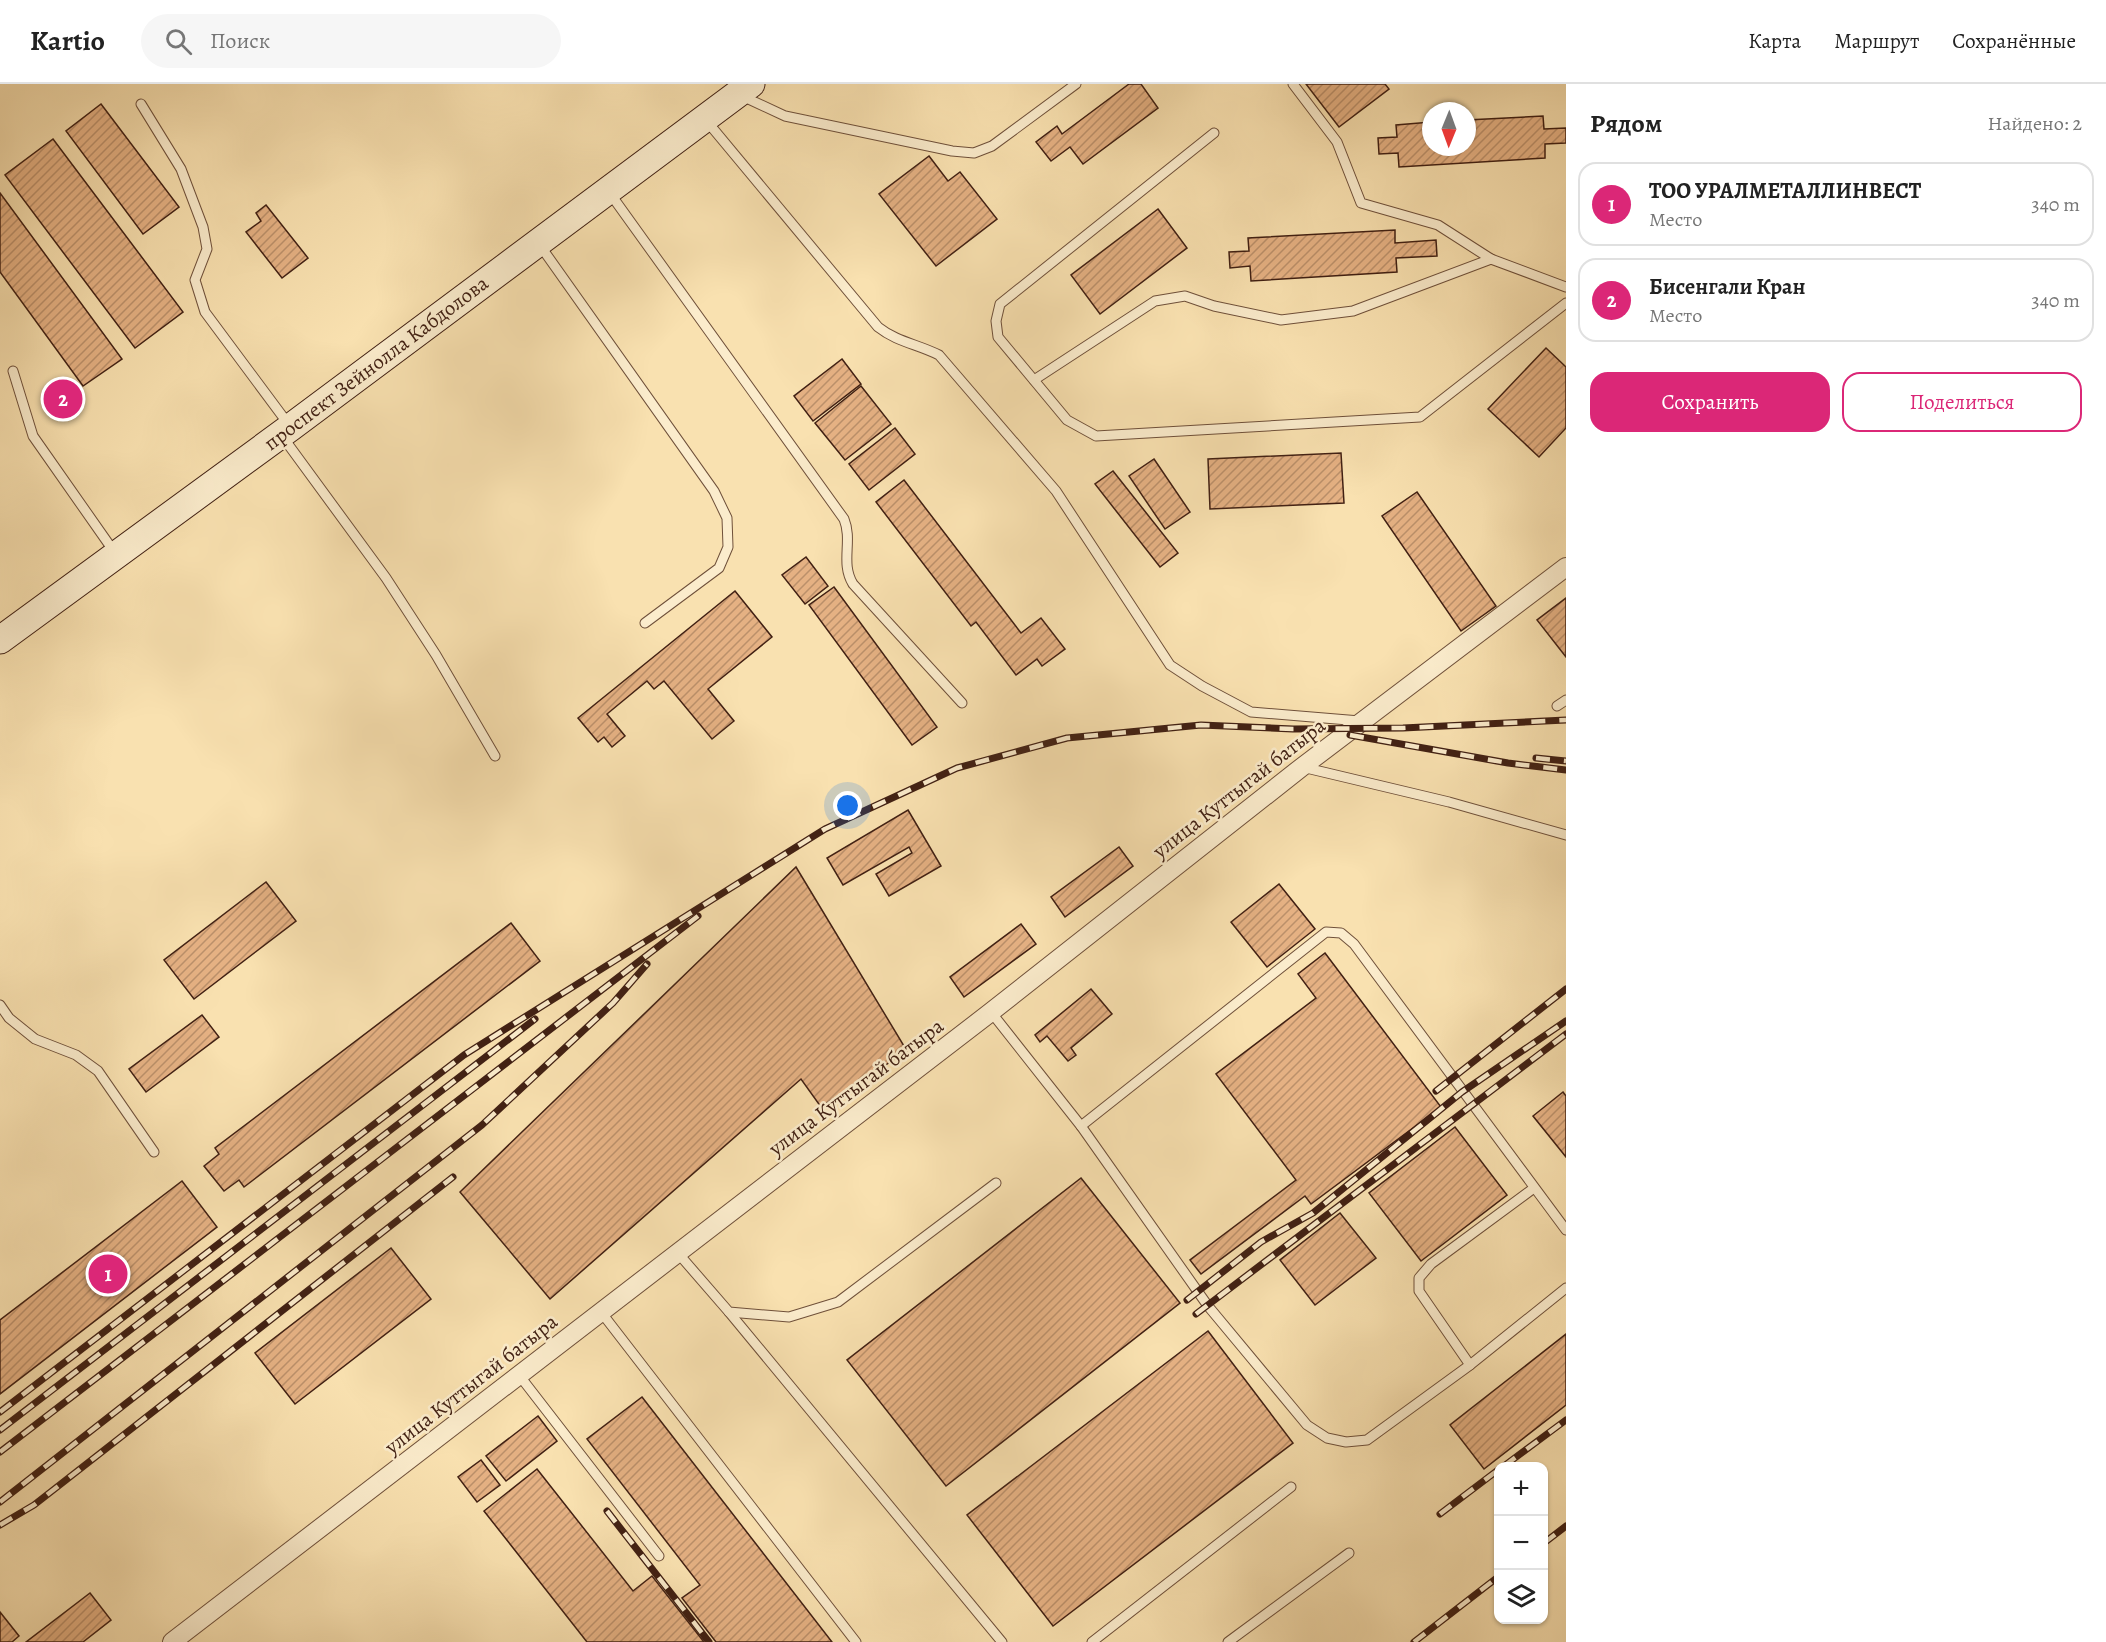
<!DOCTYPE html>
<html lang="ru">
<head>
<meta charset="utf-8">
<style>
  body { margin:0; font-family:Alegreya,serif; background:#f6f6f6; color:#222 }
  .controls { position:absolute; right:18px; bottom:18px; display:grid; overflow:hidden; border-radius:12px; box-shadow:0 2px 4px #0004 }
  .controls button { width:54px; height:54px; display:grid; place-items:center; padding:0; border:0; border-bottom:2px solid #e0e0e0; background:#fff; color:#222; font:30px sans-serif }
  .compass { position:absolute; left:1422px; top:18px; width:54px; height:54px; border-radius:50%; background:#fff; box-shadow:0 2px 4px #0004; rotate:181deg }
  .you { position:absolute; left:848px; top:722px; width:21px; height:21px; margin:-15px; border:4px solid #fff; border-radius:50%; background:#1a73e8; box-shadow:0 0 0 9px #1a73e833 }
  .badge { display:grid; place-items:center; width:39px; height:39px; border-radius:50%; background:#db2777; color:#fff; font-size:20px; font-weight:700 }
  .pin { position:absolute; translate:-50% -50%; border:3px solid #fff; box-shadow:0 2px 6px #0006 }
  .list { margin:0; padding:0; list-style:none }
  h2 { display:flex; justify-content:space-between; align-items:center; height:78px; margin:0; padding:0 24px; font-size:26px }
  h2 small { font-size:20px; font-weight:400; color:#767676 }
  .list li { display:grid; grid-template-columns:39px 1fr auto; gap:18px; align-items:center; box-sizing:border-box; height:84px; margin:0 12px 12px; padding:0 12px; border:2px solid #e0e0e0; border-radius:18px }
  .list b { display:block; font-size:22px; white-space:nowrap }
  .list p { margin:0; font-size:20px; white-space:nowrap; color:#767676 }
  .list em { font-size:20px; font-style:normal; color:#767676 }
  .actions { display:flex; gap:12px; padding:18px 24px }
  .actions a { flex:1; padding:14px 0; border:2px solid #db2777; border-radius:18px; text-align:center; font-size:21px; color:#db2777 }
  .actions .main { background:#db2777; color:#fff }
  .icon { flex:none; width:33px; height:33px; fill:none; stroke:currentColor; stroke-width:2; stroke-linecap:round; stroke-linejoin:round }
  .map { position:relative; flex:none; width:1566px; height:1558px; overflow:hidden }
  header { display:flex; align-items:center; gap:36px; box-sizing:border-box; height:84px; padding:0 30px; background:#fff; border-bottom:2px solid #e0e0e0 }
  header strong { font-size:28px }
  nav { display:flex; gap:33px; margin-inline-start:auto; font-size:21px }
  .search { width:420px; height:54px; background:#f6f6f6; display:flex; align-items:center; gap:15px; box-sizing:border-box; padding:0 21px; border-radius:33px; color:#767676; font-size:22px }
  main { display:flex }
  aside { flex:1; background:#fff }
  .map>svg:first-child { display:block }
</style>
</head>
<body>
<header>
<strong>Kartio</strong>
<div class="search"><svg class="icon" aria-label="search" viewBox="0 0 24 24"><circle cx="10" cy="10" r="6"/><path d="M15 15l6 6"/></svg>Поиск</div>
<nav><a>Карта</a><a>Маршрут</a><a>Сохранённые</a></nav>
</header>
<main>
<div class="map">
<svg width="1566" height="1558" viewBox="0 0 1566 1558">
  <defs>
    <pattern id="building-hatch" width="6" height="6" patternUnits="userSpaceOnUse" patternTransform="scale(1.5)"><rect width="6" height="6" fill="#e5b183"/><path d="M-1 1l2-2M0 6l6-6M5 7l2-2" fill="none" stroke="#bb906a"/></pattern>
  </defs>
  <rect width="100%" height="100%" fill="#f9e1b0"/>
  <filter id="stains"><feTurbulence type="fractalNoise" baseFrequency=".00333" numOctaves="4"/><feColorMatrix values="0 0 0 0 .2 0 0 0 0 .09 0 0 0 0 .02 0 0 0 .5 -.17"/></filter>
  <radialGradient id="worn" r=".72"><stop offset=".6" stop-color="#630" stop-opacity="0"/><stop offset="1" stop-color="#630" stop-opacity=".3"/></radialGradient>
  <g fill="url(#building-hatch)" stroke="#412013" stroke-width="1.5">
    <path d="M1129,0H1141L1158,24L1083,80L1070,63L1051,77L1036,58L1057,42L1062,50Z"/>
    <path d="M1306,0H1385L1389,5L1339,43Z"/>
    <path d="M101,20L179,123L143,150L66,47Z"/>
    <path d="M1543,32L1544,45L1566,44V59L1545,60V74L1399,83L1398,69L1379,70L1378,54L1397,53L1396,41L1431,38V63H1467V36Z"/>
    <path d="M53,55L183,228L135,264L5,91Z"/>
    <path d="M929,72L948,97L960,88L997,135L936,182L879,110Z"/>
    <path d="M0,109L122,275L83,302L0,188Z"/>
    <path d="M266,121L308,174L282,194L246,148L261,137L256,129Z"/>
    <path d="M1158,125L1187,164L1100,230L1071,191Z"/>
    <path d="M1395,146V159L1436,156L1437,172L1396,174L1397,188L1251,197L1250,182L1230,184L1229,168L1249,167L1248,154Z"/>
    <path d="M1546,264L1566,283V344L1539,373L1488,325Z"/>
    <path d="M842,275L861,300L813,337L794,312Z"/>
    <path d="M65,298L80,317L61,332L46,313Z"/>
    <path d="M861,302L891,340L845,376L815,339Z"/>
    <path d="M895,344L915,370L869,406L849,380Z"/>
    <path d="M1341,369L1344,419L1210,425L1208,375Z"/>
    <path d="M1154,375L1190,428L1165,445L1129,392Z"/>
    <path d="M1113,387L1178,469L1160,483L1095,400Z"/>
    <path d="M904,396L1021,549L1041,534L1065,565L1042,582L1037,575L1016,591L976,538L971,542L876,418Z"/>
    <path d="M1417,408L1496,522L1461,547L1382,432Z"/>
    <path d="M806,473L828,502L805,520L782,491Z"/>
    <path d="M834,503L937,643L912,661L809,521Z"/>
    <path d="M735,507L772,553L708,605L734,637L712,655L664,597L654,605L647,597L607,630L625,652L612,663L604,653L598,658L578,634Z"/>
    <path d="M1566,514V573L1537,536Z"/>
    <path d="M908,726L941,782L889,812L876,790L912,769L909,763L843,801L827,774Z"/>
    <path d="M1119,763L1133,782L1065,833L1051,813Z"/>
    <path d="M796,783L907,967L821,1023L801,995L550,1215L460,1108Z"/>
    <path d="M266,798L296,837L194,915L164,876Z"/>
    <path d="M1279,800L1315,845L1267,883L1231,838Z"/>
    <path d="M511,839L540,877L244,1103L239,1096L224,1107L204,1082L219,1070L215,1064Z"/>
    <path d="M1021,840L1036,860L964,913L950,893Z"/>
    <path d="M1325,869L1441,1023L1311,1120L1305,1112L1201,1190L1190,1176L1296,1096L1216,990L1316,914L1298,890Z"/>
    <path d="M1091,905L1112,930L1071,964L1076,971L1068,977L1047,952L1040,958L1035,951Z"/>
    <path d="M202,931L219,953L146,1008L129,985Z"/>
    <path d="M1563,1008L1566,1012V1073L1533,1032Z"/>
    <path d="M1455,1043L1507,1111L1421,1177L1369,1109Z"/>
    <path d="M1081,1094L1180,1219L946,1402L847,1276Z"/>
    <path d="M182,1097L217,1143L0,1310V1236Z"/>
    <path d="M1340,1129L1376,1174L1315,1221L1280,1176Z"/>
    <path d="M391,1164L431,1215L295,1320L255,1269Z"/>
    <path d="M1208,1247L1293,1359L1053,1542L967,1431Z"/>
    <path d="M1566,1250V1321L1484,1385L1450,1341Z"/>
    <path d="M642,1313L832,1558H716L682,1514L700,1501L587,1355Z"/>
    <path d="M538,1332L557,1357L506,1397L486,1372Z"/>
    <path d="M481,1376L500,1401L477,1418L458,1393Z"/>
    <path d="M537,1385L633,1507L652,1492L704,1558H587L484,1427Z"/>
    <path d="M90,1509L111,1536L83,1558H26Z"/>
    <path d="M0,1528L19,1552L12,1558H0Z"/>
  </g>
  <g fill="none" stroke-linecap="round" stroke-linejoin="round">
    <defs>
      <g id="lane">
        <path d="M1293,0L1337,58L1361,119L1438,141L1491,175"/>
        <path d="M742,12L785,32L952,67L974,69L992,62L1076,0"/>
        <path d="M141,20L181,85L203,143L207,165L195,196L205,228L289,341"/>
        <path d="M705,35L878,243C897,258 917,260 939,271L1056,407L1170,581L1202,602L1251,628L1360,637"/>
        <path d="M1214,49L1000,220L996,237L998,253L1067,336L1096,352L1420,333L1566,219"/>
        <path d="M609,108L844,435C853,457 840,479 853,500L962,619"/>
        <path d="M539,160L714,407L727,434L728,463L719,484L645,539"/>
        <path d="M13,287L33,352L115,469"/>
        <path d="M1034,296L1155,217L1185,212L1214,222L1281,236L1353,227L1491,175L1566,203"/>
        <path d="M282,352L386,494L436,571L495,672"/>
        <path d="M1557,622L1566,616"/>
        <path d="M1302,683L1449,718L1566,751"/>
        <path d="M0,921L9,934L35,955L76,971L98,987L154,1068"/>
        <path d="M991,928L1081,1042L1208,1222L1307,1341L1327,1354L1346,1358L1367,1356L1470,1281L1566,1204"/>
        <path d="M1081,1042L1326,848L1341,849L1354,860L1566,1146"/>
        <path d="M677,1168L729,1228L789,1233L838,1218L996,1099"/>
        <path d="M601,1228L856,1558"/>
        <path d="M729,1228L1002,1558"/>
        <path d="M1470,1281L1419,1207V1194L1431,1180L1534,1104"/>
        <path d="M519,1291L659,1472"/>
        <path d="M1092,1558L1291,1403"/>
        <path d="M1228,1558L1349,1469"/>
      </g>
      <path id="street" d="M172,1558L991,928L1302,683L1566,483"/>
      <path id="secondary" d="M0,556L291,343L751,0"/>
    </defs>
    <use href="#lane" stroke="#6f503a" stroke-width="11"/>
    <use href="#street" stroke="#6f503a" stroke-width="20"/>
    <use href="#secondary" stroke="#412013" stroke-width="29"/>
    <use href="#lane" stroke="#fbeccc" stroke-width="9"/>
    <use href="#street" stroke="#fbeccc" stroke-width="18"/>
    <use href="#secondary" stroke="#fbeccc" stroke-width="27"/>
    <defs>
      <g id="rail">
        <path d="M1350,651L1508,679L1566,686"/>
        <path d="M1536,674L1566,677"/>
        <path d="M1436,1007L1566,905"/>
        <path d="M1187,1216L1261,1158L1313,1129L1462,1008L1566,937"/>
        <path d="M1196,1230L1566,950"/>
        <path d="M0,1328L464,971L825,745L957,684L1067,654L1201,641L1293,645L1403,644L1566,636"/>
        <path d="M0,1346L535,935"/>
        <path d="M0,1368L698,832"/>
        <path d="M1504,1382L1566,1336"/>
        <path d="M0,1418L482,1041L613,919L647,880"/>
        <path d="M607,1427L709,1558"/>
        <path d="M1440,1430L1498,1386"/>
        <path d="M0,1441L34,1421L453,1093"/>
        <path d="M1544,1459L1566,1442"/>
        <path d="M1414,1558L1498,1493"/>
      </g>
    </defs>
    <use href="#rail" stroke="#412013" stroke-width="7"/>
    <use href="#rail" stroke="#fbeccc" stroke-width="4.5" stroke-dasharray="14" stroke-linecap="butt"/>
  </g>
  <g text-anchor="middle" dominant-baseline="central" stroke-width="5" stroke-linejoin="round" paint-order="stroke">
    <g font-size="21" fill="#412013" stroke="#fbeccc">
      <text transform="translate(376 279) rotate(-37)">проспект Зейнолла Кабдолова</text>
      <text transform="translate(1239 704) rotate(-38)">улица Куттыгай батыра</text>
      <text transform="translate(856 1003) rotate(-37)">улица Куттыгай батыра</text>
      <text transform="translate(471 1300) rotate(-38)">улица Куттыгай батыра</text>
    </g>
  </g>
  <rect width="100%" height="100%" filter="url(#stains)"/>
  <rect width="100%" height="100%" fill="url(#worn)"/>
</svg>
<div class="controls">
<button>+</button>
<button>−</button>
<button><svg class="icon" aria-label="layers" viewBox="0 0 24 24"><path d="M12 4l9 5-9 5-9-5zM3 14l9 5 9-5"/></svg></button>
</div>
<svg class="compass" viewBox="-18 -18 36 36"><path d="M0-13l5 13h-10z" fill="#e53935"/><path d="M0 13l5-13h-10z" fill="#767676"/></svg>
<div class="you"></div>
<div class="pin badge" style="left:108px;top:1190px">1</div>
<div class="pin badge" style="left:63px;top:315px">2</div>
</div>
<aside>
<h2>Рядом<small>Найдено: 2</small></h2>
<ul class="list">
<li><span class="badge">1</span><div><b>ТОО УРАЛМЕТАЛЛИНВЕСТ</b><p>Место</p></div><em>340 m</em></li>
<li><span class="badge">2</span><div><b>Бисенгали Кран</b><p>Место</p></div><em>340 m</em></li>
</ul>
<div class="actions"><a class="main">Сохранить</a><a>Поделиться</a></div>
</aside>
</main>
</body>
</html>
